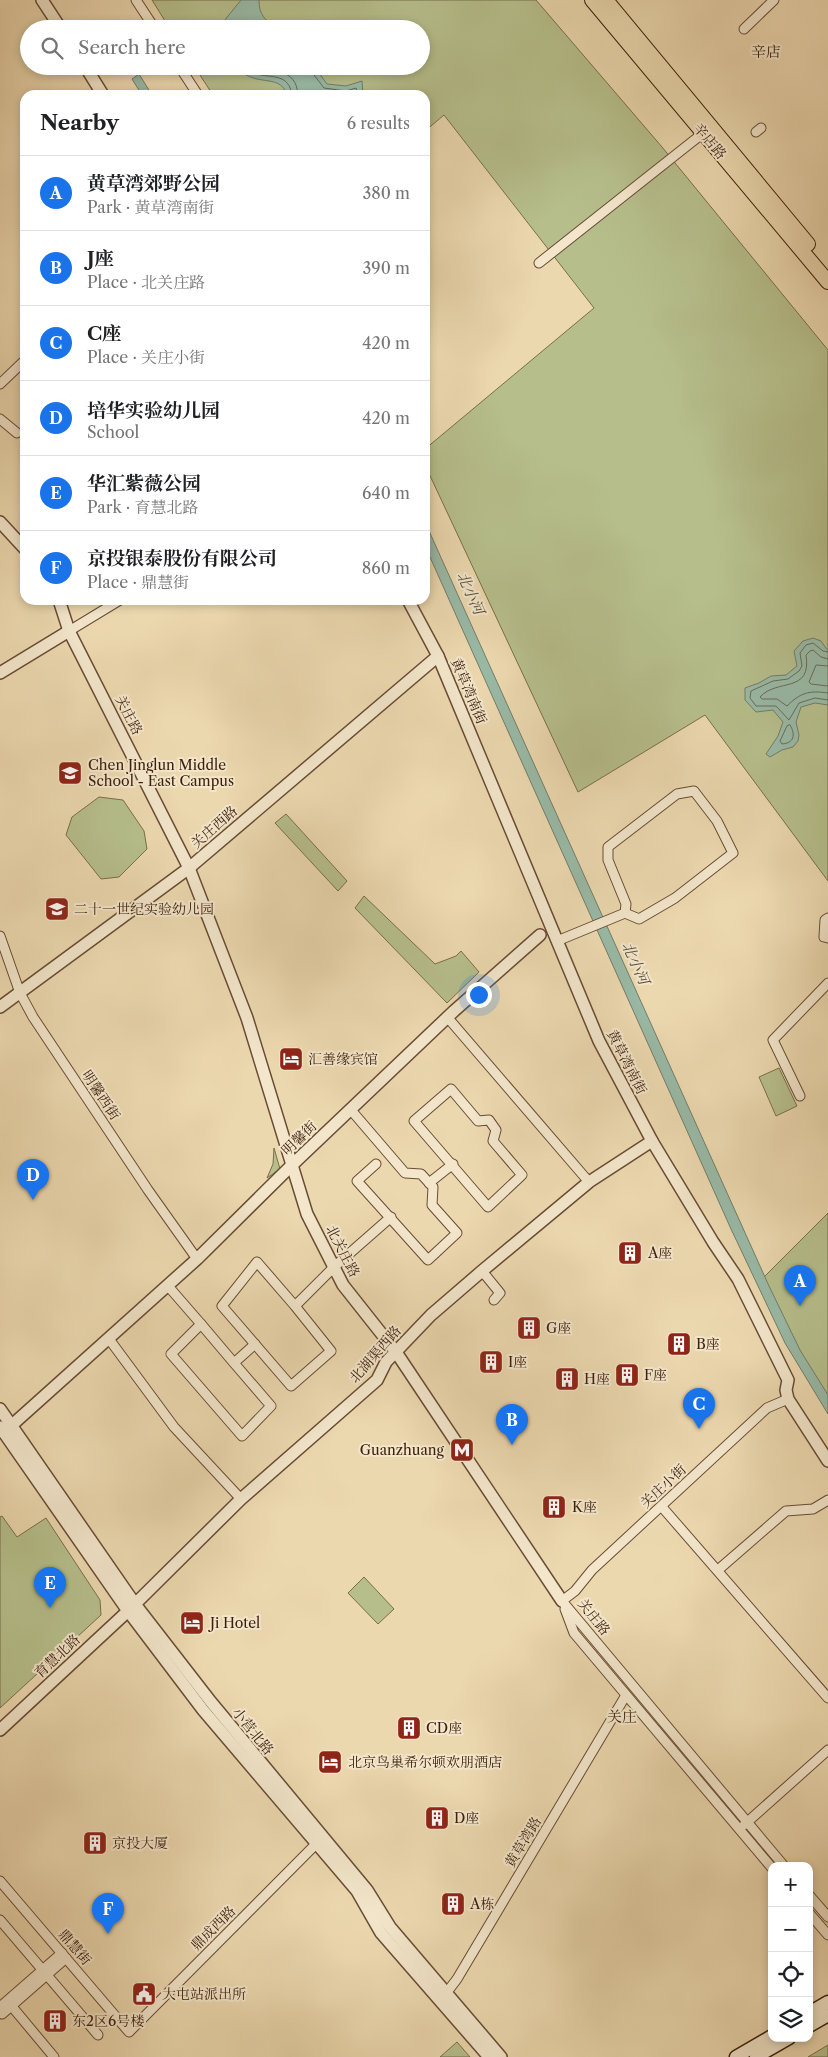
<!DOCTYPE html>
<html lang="en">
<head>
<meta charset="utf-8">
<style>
  body { margin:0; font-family:"Libre Caslon Text","Noto Serif SC",serif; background:#f2f2f2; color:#202124 }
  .controls { position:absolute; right:15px; bottom:15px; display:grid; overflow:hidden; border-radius:10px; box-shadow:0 2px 8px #0003 }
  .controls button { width:45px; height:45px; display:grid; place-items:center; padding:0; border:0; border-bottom:1px solid #e0e0e0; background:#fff; color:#202124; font:25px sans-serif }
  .you { position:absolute; left:478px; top:994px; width:18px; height:18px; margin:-12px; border:4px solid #fff; border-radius:50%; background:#1a73e8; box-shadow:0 0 0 8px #1a73e833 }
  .badge { display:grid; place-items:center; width:32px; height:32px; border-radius:50%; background:#1a73e8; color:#fff; font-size:16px; font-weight:700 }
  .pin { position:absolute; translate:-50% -41px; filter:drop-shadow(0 1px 2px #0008) }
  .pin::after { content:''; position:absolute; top:26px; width:18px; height:15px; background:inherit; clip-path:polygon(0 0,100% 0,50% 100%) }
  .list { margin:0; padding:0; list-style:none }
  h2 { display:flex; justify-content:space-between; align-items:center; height:65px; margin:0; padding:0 20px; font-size:21px }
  h2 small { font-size:16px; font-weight:400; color:#757577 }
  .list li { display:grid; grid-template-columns:32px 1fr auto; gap:15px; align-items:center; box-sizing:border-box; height:75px; padding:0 20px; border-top:1px solid #e0e0e0 }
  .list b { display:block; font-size:19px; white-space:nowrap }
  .list p { margin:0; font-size:16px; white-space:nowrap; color:#757577 }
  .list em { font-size:16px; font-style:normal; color:#757577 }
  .icon { flex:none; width:28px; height:28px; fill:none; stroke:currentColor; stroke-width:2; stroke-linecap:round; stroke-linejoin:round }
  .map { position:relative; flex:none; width:828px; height:2057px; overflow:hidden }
  .search { position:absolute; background:#fff; box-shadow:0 2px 8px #0003; left:20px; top:20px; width:410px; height:55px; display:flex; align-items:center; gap:12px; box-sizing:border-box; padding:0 18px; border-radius:28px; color:#757577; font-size:19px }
  .panel { position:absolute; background:#fff; box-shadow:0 2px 8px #0003; left:20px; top:90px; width:410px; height:515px; border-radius:15px }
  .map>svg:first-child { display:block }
</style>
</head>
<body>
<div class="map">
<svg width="828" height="2057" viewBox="0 0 828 2057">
  <rect width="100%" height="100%" fill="#ecd8af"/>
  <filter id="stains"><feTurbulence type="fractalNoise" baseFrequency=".004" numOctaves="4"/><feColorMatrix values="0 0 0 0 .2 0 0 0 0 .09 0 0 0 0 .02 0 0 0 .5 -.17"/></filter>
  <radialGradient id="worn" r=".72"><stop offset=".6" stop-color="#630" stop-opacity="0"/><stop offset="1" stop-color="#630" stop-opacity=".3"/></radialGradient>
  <g fill="#b6bf8c" stroke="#796e4c">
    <path d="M152,0H536L662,147L828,350V881L705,715L578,792L425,465V449L594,308L444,115L425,131V95H213L194,66H421V29H170Z"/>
    <path d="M99,797L123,800L144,831L147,849L119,877L101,879L66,835L72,817Z"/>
    <path d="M286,814L347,881L338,891L275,823Z"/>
    <path d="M364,896L435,964L456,956L461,951L479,972L447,1003L355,908Z"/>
    <path d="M779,1068L797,1106L776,1116L759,1077Z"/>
    <path d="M274,1148L280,1169L267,1178L273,1164Z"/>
    <path d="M828,1213V1402L761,1280Z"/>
    <path d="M2,1516L17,1537L46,1518L100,1600L101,1615L0,1708V1517Z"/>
    <path d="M364,1577L394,1609L378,1624L348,1593Z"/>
    <path d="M457,2042L470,2057H440Z"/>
    <path d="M828,2045V2057H808Z"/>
  </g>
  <g fill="#99baa7" stroke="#747c69">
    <path d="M241,0H259C259,15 265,20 277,29H225L224,21Z"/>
    <path d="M231,66H314L327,84L346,86L362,81L363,95H287C282,80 271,82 257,79C248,77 239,71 231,66Z"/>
    <path d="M139,74L152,95H142L132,79Z"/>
    <path d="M425,522L769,1286L800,1350L828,1395V1414L785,1343L731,1229L425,546Z"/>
    <path d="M813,638L821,641L828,651V705L815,703L801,707L796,722L799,735L798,741L793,747L782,750L770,757L766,754L778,736L783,722L773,710L756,712L745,700V688L759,683L771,676L786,675L797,666L794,651L803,641Z"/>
  </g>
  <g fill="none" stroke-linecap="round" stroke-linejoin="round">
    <g stroke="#6a6c59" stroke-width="1">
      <path d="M241,66C245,69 251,72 256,74C271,78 289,73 292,95"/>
      <path d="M255,66C272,74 296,66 298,95"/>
      <path d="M310,66L311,71L324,88L346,91L356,88L358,95"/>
      <path d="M828,652L823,651L813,643L806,645L800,653L802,666L799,671L788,679L773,681L751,691L750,698L756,706H776L789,720L799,703L815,698L828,700"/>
      <path d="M828,659L821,657L813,650L810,651L806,655C812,694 777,678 760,697L762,699H777L787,706C800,693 809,690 828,693"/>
      <path d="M828,666L816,665L809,682L811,684L828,686"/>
      <path d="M790,725C796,735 794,743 782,744L780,741L787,726Z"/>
    </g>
    <defs>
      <g id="minor">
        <path d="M136,0L155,29"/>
        <path d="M744,29L774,0"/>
        <path d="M179,66L198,95"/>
        <path d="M756,132L761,128"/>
        <path d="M539,263L707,130"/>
        <path d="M0,384L23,362"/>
        <path d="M0,419L17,433"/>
        <path d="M69,631L120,600"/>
        <path d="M828,918L825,920L824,937L828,938"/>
        <path d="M0,936L20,993L33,1017L148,1190L197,1259"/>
        <path d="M557,941L625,913L639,919L675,898L733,853L717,821L694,791L677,794L608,847V860L626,904L625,913"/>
        <path d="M448,1018L589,1182"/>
        <path d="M451,1089L478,1121L489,1120L496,1130L493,1141L522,1175L488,1207L414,1121Z"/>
        <path d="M800,1096L773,1040L828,983"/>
        <path d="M351,1110L405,1173L421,1174L433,1187L432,1205L457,1233L428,1260L357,1181L376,1164"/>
        <path d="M429,1183L453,1164"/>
        <path d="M482,1271L500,1293L494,1300"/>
        <path d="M168,1286L201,1324"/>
        <path d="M295,1306L331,1351L291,1386L222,1306L257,1262L295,1306L334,1267L391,1217"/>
        <path d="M109,1339L174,1427L241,1499"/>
        <path d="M234,1363L271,1406L242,1436L171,1354L201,1324L234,1363L255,1344"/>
        <path d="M662,1507L828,1698"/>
        <path d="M718,1570L786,1511L813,1509L828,1500"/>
        <path d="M562,1601L784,1866"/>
        <path d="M562,1601L575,1591L592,1570L767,1408L788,1399"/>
        <path d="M565,1609L574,1633L772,1868"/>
        <path d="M744,1825L828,1750"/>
        <path d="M0,1881L129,2032L320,1840"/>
        <path d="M809,1895L828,1917"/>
        <path d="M809,1913L828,1935"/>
        <path d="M0,1920L98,2035"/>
        <path d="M444,1996L457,1979L626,1695"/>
        <path d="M9,2003L54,2057"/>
        <path d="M0,2007L62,1953"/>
        <path d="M2,2014L66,1958"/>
      </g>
      <g id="tertiary">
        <path d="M42,0L61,29"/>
        <path d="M85,66L103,95"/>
        <path d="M0,522L25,549"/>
        <path d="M59,600L69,631L189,868L247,1018L307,1214L343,1285L396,1352L562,1601"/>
        <path d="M408,600L438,656L599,1041L652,1141L713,1242L738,1279L788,1380L786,1390L788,1399L828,1461"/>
        <path d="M0,673L69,631"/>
        <path d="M0,1007L189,868L438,656"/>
        <path d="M0,1409L135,1604L211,1702L367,1890L390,1927L501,2057"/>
        <path d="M12,1425L197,1259L292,1165L454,1011L540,935"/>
        <path d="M0,1427L128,1611L203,1710L357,1891L381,1933L489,2057"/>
        <path d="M0,1730L128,1611L241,1499L377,1380L386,1362L431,1315L482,1271L589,1182L652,1141"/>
      </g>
      <g id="secondary">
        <path d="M809,2013L828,2002"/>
        <path d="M809,2026L828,2015"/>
        <path d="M736,2057L772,2036"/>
        <path d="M756,2057L789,2038"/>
      </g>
      <g id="primary">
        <path d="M592,0L828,282"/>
        <path d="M606,0L808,244"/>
      </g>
    </defs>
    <use href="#minor" stroke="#684c34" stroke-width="11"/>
    <use href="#tertiary" stroke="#684c34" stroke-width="14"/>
    <use href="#secondary" stroke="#3c1e0b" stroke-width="15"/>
    <use href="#primary" stroke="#3c1e0b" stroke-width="16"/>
    <use href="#minor" stroke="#f3e6cb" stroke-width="9"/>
    <use href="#tertiary" stroke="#f3e6cb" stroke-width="11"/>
    <use href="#secondary" stroke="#f3e6cb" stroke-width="12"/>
    <use href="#primary" stroke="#ecd8af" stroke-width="14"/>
  </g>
  <defs>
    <symbol id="school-square" viewBox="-11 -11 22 22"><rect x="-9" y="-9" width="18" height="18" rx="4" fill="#8f2418" stroke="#f3e6cb"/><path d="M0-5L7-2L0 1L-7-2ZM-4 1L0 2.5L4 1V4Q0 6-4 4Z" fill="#fff"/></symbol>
    <symbol id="hotel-square" viewBox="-11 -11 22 22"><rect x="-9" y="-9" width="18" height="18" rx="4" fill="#8f2418" stroke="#f3e6cb"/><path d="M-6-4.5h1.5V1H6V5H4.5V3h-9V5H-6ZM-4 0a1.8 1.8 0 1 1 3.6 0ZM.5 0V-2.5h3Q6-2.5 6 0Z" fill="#fff"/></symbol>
    <symbol id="building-square" viewBox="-11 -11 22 22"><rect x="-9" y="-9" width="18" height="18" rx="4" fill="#8f2418" stroke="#f3e6cb"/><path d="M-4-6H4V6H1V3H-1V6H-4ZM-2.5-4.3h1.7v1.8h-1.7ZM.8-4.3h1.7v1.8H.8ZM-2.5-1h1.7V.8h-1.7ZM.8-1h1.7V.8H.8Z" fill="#fff"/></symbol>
    <symbol id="metro-square" viewBox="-11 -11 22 22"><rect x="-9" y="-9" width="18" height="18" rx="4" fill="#8f2418" stroke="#f3e6cb"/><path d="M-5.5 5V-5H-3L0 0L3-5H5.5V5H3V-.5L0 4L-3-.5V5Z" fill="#fff"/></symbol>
    <symbol id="civic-square" viewBox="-11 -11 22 22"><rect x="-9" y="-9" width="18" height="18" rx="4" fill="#8f2418" stroke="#f3e6cb"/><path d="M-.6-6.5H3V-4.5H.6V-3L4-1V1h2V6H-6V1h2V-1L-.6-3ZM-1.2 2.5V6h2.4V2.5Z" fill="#fff"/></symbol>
  </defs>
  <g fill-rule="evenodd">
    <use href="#school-square" x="56" y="759" width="28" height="28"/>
    <use href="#school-square" x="43" y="895" width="28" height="28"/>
    <use href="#hotel-square" x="277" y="1045" width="28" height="28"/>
    <use href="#building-square" x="616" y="1239" width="28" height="28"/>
    <use href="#building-square" x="515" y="1314" width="28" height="28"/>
    <use href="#building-square" x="665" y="1330" width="28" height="28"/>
    <use href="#building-square" x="477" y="1348" width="28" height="28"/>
    <use href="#building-square" x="613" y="1361" width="28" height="28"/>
    <use href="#building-square" x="553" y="1365" width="28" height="28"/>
    <use href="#metro-square" x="448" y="1436" width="28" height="28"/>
    <use href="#building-square" x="540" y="1493" width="28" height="28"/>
    <use href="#hotel-square" x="178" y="1609" width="28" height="28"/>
    <use href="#building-square" x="395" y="1714" width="28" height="28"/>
    <use href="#hotel-square" x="316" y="1748" width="28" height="28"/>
    <use href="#building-square" x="423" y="1804" width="28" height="28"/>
    <use href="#building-square" x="81" y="1829" width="28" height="28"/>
    <use href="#building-square" x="439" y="1890" width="28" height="28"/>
    <use href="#civic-square" x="130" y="1980" width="28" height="28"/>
    <use href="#building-square" x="41" y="2007" width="28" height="28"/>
  </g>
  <g text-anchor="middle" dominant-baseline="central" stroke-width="4" stroke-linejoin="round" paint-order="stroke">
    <g font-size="14" fill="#3c1e0b" stroke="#f3e6cb">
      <text transform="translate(710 141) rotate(50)">辛店路</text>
      <text transform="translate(469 691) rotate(67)">黄草湾南街</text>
      <text transform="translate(129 715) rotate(63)">关庄路</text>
      <text transform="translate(214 827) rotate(-41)">关庄西路</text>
      <text transform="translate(627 1062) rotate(63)">黄草湾南街</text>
      <text transform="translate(101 1095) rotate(56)">明馨西街</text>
      <text transform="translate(299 1138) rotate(-44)">明馨街</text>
      <text transform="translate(343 1251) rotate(63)">北关庄路</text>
      <text transform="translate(375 1354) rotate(-49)">北湖渠西路</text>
      <text transform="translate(663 1486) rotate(-43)">关庄小街</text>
      <text transform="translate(594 1617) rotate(51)">关庄路</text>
      <text transform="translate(57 1656) rotate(-43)">育慧北路</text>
      <text transform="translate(253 1731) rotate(51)">小营北路</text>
      <text transform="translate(523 1842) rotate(-59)">黄草湾路</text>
      <text transform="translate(213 1928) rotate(-45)">鼎成西路</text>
      <text transform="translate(75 1947) rotate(49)">鼎慧街</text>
    </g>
    <g font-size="14" fill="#3c1e0b" stroke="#f3e6cb" text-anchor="start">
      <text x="88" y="765">Chen Jinglun Middle<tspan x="88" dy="16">School - East Campus</tspan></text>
      <text x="74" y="909">二十一世纪实验幼儿园</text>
      <text x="308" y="1059">汇善缘宾馆</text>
      <text x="648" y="1253">A座</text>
      <text x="546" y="1328">G座</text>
      <text x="696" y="1344">B座</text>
      <text x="508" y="1362">I座</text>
      <text x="644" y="1375">F座</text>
      <text x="584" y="1379">H座</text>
      <text x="444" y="1450" text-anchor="end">Guanzhuang</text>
      <text x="572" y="1507">K座</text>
      <text x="210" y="1623">Ji Hotel</text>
      <text x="426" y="1728">CD座</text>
      <text x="348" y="1762">北京鸟巢希尔顿欢朋酒店</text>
      <text x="454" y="1818">D座</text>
      <text x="112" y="1843">京投大厦</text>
      <text x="470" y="1904">A栋</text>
      <text x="162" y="1994">大屯站派出所</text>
      <text x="72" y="2021">东2区6号楼</text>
    </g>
    <g font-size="15" fill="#3c1e0b" stroke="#f3e6cb">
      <text x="766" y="51">辛店</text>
      <text x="622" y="1716">关庄</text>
    </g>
    <g font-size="15" font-style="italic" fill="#584d3a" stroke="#f3e6cb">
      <text transform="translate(471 593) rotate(66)">北小河</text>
      <text transform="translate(636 963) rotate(66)">北小河</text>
    </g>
  </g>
  <rect width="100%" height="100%" filter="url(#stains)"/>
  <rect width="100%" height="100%" fill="url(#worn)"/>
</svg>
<div class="controls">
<button>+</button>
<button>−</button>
<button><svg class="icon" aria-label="locate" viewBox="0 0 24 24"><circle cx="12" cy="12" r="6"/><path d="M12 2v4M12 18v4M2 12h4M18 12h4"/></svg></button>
<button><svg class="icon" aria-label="layers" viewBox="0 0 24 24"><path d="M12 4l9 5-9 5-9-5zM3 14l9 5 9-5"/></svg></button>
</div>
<div class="you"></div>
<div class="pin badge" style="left:800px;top:1306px">A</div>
<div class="pin badge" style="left:512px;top:1445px">B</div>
<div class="pin badge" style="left:699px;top:1429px">C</div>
<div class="pin badge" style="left:33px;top:1200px">D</div>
<div class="pin badge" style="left:50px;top:1608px">E</div>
<div class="pin badge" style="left:108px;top:1934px">F</div>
<div class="search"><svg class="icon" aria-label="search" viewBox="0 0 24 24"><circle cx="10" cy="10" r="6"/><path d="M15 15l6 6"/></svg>Search here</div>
<section class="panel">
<h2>Nearby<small>6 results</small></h2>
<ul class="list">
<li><span class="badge">A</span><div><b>黄草湾郊野公园</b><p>Park · 黄草湾南街</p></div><em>380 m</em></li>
<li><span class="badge">B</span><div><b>J座</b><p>Place · 北关庄路</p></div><em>390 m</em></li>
<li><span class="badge">C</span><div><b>C座</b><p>Place · 关庄小街</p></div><em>420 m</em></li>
<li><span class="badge">D</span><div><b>培华实验幼儿园</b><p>School</p></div><em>420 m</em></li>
<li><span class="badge">E</span><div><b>华汇紫薇公园</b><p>Park · 育慧北路</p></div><em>640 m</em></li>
<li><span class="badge">F</span><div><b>京投银泰股份有限公司</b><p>Place · 鼎慧街</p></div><em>860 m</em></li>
</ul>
</section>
</div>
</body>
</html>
